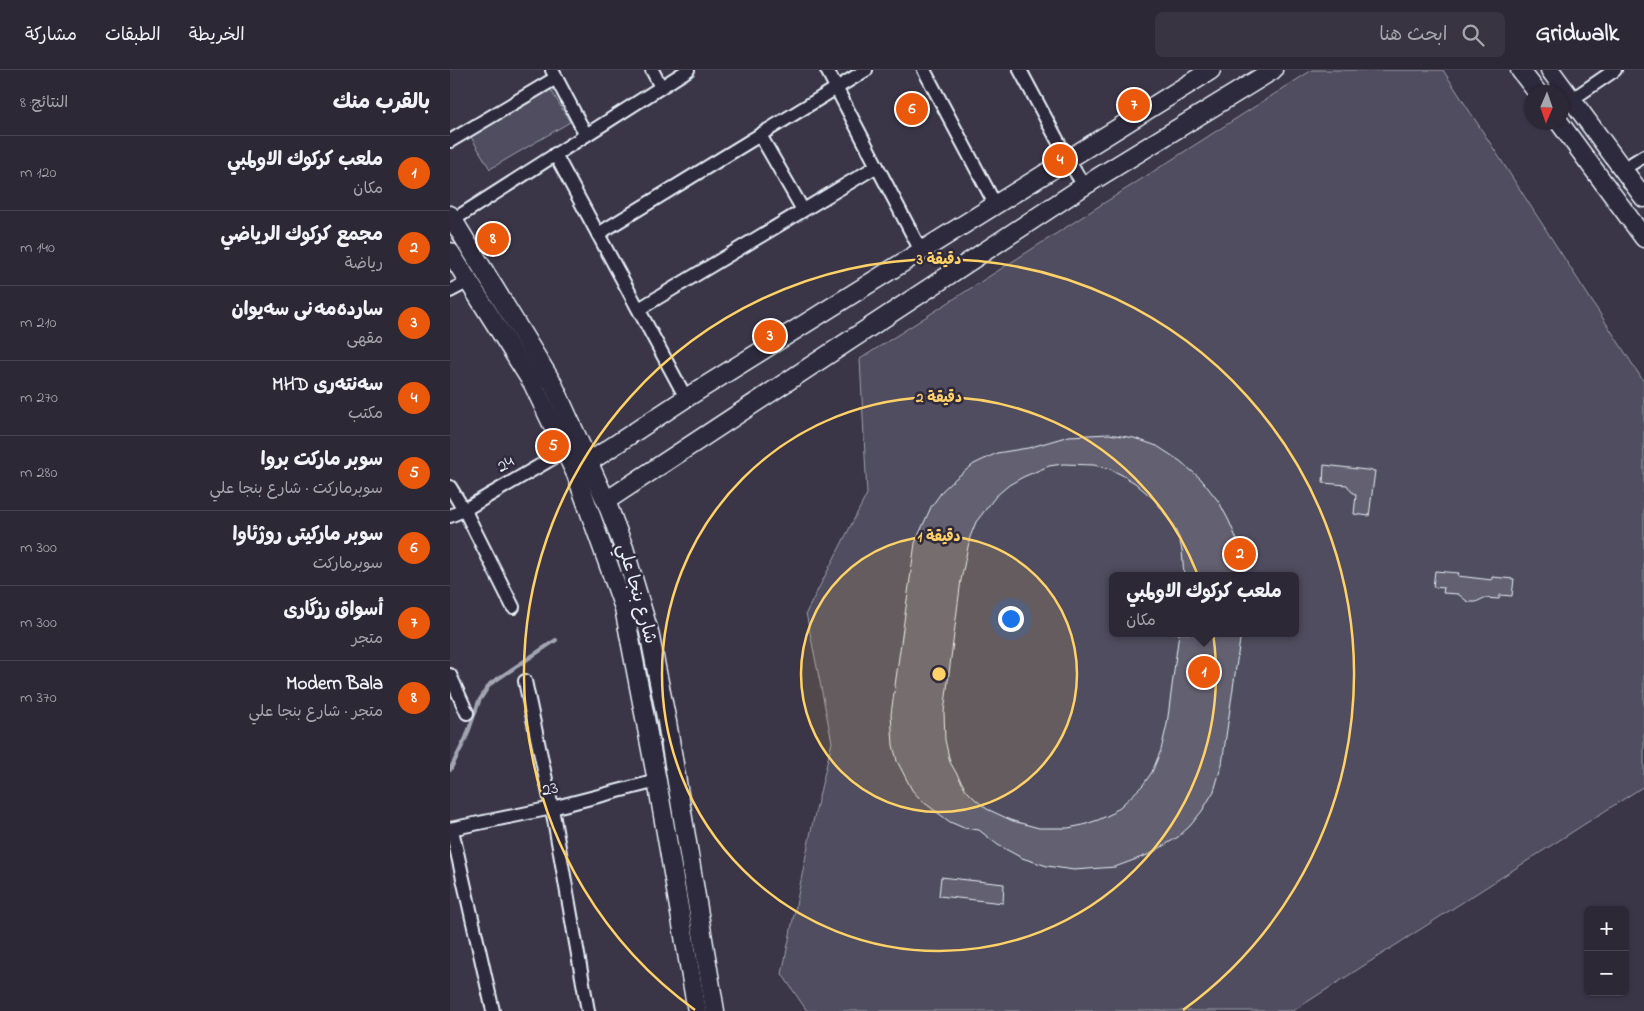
<!DOCTYPE html>
<html lang="ar">
<head>
<meta charset="utf-8">
<style>
  body { margin:0; font-family:"Indie Flower","Playpen Sans Arabic",sans-serif; background:#383442; color:#f1f3f6; direction:rtl }
  .controls { position:absolute; right:15px; bottom:15px; display:grid; overflow:hidden; border-radius:8px; box-shadow:0 1px 4px #0004 }
  .controls button { width:45px; height:45px; display:grid; place-items:center; padding:0; border:0; border-bottom:1px solid #484451; background:#2c2836; color:#f1f3f6; font:25px sans-serif }
  .compass { position:absolute; left:1074px; top:15px; width:45px; height:45px; border-radius:50%; background:#2c2836; box-shadow:0 1px 4px #0004; rotate:182deg }
  .you { position:absolute; left:560px; top:548px; width:18px; height:18px; margin:-12px; border:4px solid #fff; border-radius:50%; background:#1a73e8; box-shadow:0 0 0 8px #1a73e833 }
  .badge { display:grid; place-items:center; width:32px; height:32px; border-radius:50%; background:#ea580c; color:#fff; font-size:16px; font-weight:700 }
  .pin { position:absolute; translate:-50% -50%; border:2px solid #fff; box-shadow:0 1px 5px #0006 }
  .popup { position:absolute; left:659px; top:502px; width:190px; height:65px; box-sizing:border-box; display:grid; place-content:center; border-radius:8px; background:#2c2836; filter:drop-shadow(0 1px 4px #0005); font-size:16px; white-space:nowrap; color:#a6a6ad }
  .popup b { font-size:19px; color:#f1f3f6 }
  .popup::after { content:''; position:absolute; left:50%; top:100%; margin-left:-10px; border:10px solid transparent; border-top-color:#2c2836 }
  .list { margin:0; padding:0; list-style:none }
  h2 { display:flex; justify-content:space-between; align-items:center; height:65px; margin:0; padding:0 20px; font-size:21px }
  h2 small { font-size:16px; font-weight:400; color:#a6a6ad }
  .list li { display:grid; grid-template-columns:32px 1fr auto; gap:15px; align-items:center; box-sizing:border-box; height:75px; padding:0 20px; border-top:1px solid #484451 }
  .list b { display:block; font-size:19px; white-space:nowrap }
  .list p { margin:0; font-size:16px; white-space:nowrap; color:#a6a6ad }
  .list em { font-size:16px; font-style:normal; color:#a6a6ad }
  .icon { flex:none; width:28px; height:28px; fill:none; stroke:currentColor; stroke-width:2; stroke-linecap:round; stroke-linejoin:round }
  .map { position:relative; flex:none; width:1194px; height:941px; overflow:hidden; direction:ltr }
  header { display:flex; align-items:center; gap:30px; box-sizing:border-box; height:70px; padding:0 25px; background:#2c2836; border-bottom:1px solid #484451 }
  header strong { font-size:24px }
  nav { display:flex; gap:28px; margin-inline-start:auto; font-size:18px }
  .search { width:350px; height:45px; background:#383442; display:flex; align-items:center; gap:12px; box-sizing:border-box; padding:0 18px; border-radius:8px; color:#a6a6ad; font-size:19px }
  main { display:flex }
  aside { flex:1; background:#2c2836 }
  .map>svg:first-child { display:block }
</style>
</head>
<body>
<header>
<strong>Gridwalk</strong>
<div class="search"><svg class="icon" aria-label="search" viewBox="0 0 24 24"><circle cx="10" cy="10" r="6"/><path d="M15 15l6 6"/></svg>ابحث هنا</div>
<nav><a>الخريطة</a><a>الطبقات</a><a>مشاركة</a></nav>
</header>
<main>
<div class="map">
<svg width="1194" height="941" viewBox="0 0 1194 941">
  <rect width="100%" height="100%" fill="#3a3648"/>
  <filter id="ink" filterUnits="userSpaceOnUse"><feTurbulence type="fractalNoise" baseFrequency=".02" numOctaves="2"/><feDisplacementMap in="SourceGraphic" scale="10" xChannelSelector="R" yChannelSelector="G"/><feConvolveMatrix kernelMatrix="1 2 1 2 8 2 1 2 1" color-interpolation-filters="sRGB"/></filter>
  <g filter="url(#ink)">
    <g fill="#504e5f" stroke="#9ca0ac" fill-rule="evenodd">
      <path d="M862,0H993L1194,312V716L843,941H357L332,904L362,756L382,672L356,543L417,424L410,289ZM663,506H845V563H663Z"/>
      <path d="M98,15L120,52L40,99L18,62Z"/>
    </g>
    <g fill="none" stroke-linecap="round" stroke-linejoin="round">
      <path stroke="#a2a6b1" stroke-width="4" d="M0,700L16,668L29,631L40,614L106,570"/>
    </g>
    <g fill="#636171" stroke="#e8f1f8">
      <path d="M659,364L684,368L707,376L730,391L751,409L769,432L779,451L791,479L796,506H734L732,480L729,468L723,455L706,431L685,413L672,405L660,399L644,395L613,394L599,396L573,407L559,415L546,426L526,452L520,467L511,510L494,642L495,670L500,692L516,720L526,730L537,739L563,751L589,758H618L633,755L648,750L661,744L672,735L693,715L702,702L711,680L717,654L729,563H791L772,694L764,721L752,741L740,756L728,767L700,784L665,797L624,800L597,796L572,788L548,775L529,760L514,758L500,752L472,731L462,720L447,691L443,675L441,644L465,473L481,437L493,420L506,408L524,394L547,383L578,378L619,366Z"/>
      <path d="M874,395L925,401L919,446L904,444L906,425L901,421L897,415L873,413Z"/>
      <path d="M985,501L1009,503L1008,506L1042,510V507L1064,509L1062,526L1050,525L1049,529L1034,528L1026,532H1018L1008,524L993,523L994,518L983,517Z"/>
      <path d="M491,807L554,814L553,833L489,826Z"/>
    </g>
    <g fill="none" stroke-linecap="round" stroke-linejoin="round">
      <defs>
        <g id="street">
          <path d="M102,0L136,65"/>
          <path d="M202,0L211,17"/>
          <path d="M377,0L471,181"/>
          <path d="M474,0L545,134"/>
          <path d="M570,0L617,88L634,116"/>
          <path d="M1121,30L1165,0"/>
          <path d="M310,65L353,140"/>
          <path d="M0,71L106,8"/>
          <path d="M105,84L236,328"/>
          <path d="M1173,99L1194,86"/>
          <path d="M3,150L238,0"/>
          <path d="M148,164L416,0"/>
          <path d="M0,221L19,211"/>
          <path d="M189,239L427,96"/>
          <path d="M0,417L17,445L63,537"/>
          <path d="M0,446L14,440L115,381"/>
          <path d="M0,605L17,643"/>
          <path d="M75,611L102,738L138,941"/>
          <path d="M0,759L102,738L207,711"/>
          <path d="M2,760L43,941"/>
        </g>
        <g id="secondary">
          <path d="M1070,0L1087,22"/>
          <path d="M1100,0L1194,128"/>
          <path d="M1109,52L1194,168"/>
          <path d="M0,145L103,314L156,431L174,478L199,562L217,652L265,941"/>
          <path d="M0,182L83,314L126,404L174,538L207,711L247,941"/>
          <path d="M139,392L236,328L761,0"/>
          <path d="M156,431L634,116L823,0"/>
        </g>
      </defs>
      <use href="#street" stroke="#e8f1f8" stroke-width="16"/>
      <use href="#secondary" stroke="#e8f1f8" stroke-width="21"/>
      <use href="#street" stroke="#2f2a3d" stroke-width="12"/>
      <use href="#secondary" stroke="#2f2a3d" stroke-width="18"/>
    </g>
  </g>
  <circle cx="489" cy="604" r="138" fill="#ffd166" fill-opacity=".12"/>
  <g fill="none" stroke="#ffd166" stroke-width="2.5">
    <circle cx="489" cy="604" r="138"/>
    <circle cx="489" cy="604" r="277"/>
    <path d="M245 940A415 415 0 1 1 733 940"/>
  </g>
  <g text-anchor="middle" dominant-baseline="central" stroke-width="5" stroke-linejoin="round" paint-order="stroke">
    <g font-size="18" fill="#e8f1f8" stroke="#2f2a3d">
      <text transform="translate(56 395) rotate(-31)">24</text>
      <text transform="translate(186 524) rotate(74)">شارع بنجا علي</text>
      <text transform="translate(100 720) rotate(-13)">23</text>
    </g>
  </g>
  <circle cx="489" cy="604" r="8" fill="#ffd166" stroke="#2f2a3d" stroke-width="2.5"/>
  <g font-size="15" text-anchor="middle" font-weight="bold" fill="#ffd166" stroke="#2f2a3d" stroke-width="5" stroke-linejoin="round" paint-order="stroke">
    <text x="489" y="194">3 دقيقة</text>
    <text x="489" y="332">2 دقيقة</text>
    <text x="489" y="471">1 دقيقة</text>
  </g>
</svg>
<div class="controls">
<button>+</button>
<button>−</button>
</div>
<svg class="compass" viewBox="-18 -18 36 36"><path d="M0-13l5 13h-10z" fill="#e53935"/><path d="M0 13l5-13h-10z" fill="#a6a6ad"/></svg>
<div class="you"></div>
<div class="pin badge" style="left:754px;top:602px">1</div>
<div class="popup"><b>ملعب كركوك الاولمبي</b>مكان</div>
<div class="pin badge" style="left:790px;top:484px">2</div>
<div class="pin badge" style="left:320px;top:266px">3</div>
<div class="pin badge" style="left:610px;top:90px">4</div>
<div class="pin badge" style="left:103px;top:376px">5</div>
<div class="pin badge" style="left:462px;top:39px">6</div>
<div class="pin badge" style="left:684px;top:35px">7</div>
<div class="pin badge" style="left:43px;top:169px">8</div>
</div>
<aside>
<h2>بالقرب منك<small>النتائج: 8</small></h2>
<ul class="list">
<li><span class="badge">1</span><div><b>ملعب كركوك الاولمبي</b><p>مكان</p></div><em>120 m</em></li>
<li><span class="badge">2</span><div><b>مجمع كركوك الرياضي</b><p>رياضة</p></div><em>140 m</em></li>
<li><span class="badge">3</span><div><b>ساردەمەنی سەیوان</b><p>مقهى</p></div><em>210 m</em></li>
<li><span class="badge">4</span><div><b>سەنتەری MHD</b><p>مكتب</p></div><em>270 m</em></li>
<li><span class="badge">5</span><div><b>سوبر ماركت بروا</b><p>سوبرماركت · شارع بنجا علي</p></div><em>280 m</em></li>
<li><span class="badge">6</span><div><b>سوبر ماركيتى روژئاوا</b><p>سوبرماركت</p></div><em>300 m</em></li>
<li><span class="badge">7</span><div><b>أسواق رزگارى</b><p>متجر</p></div><em>300 m</em></li>
<li><span class="badge">8</span><div><b>Modern Bala</b><p>متجر · شارع بنجا علي</p></div><em>370 m</em></li>
</ul>
</aside>
</main>
</body>
</html>
